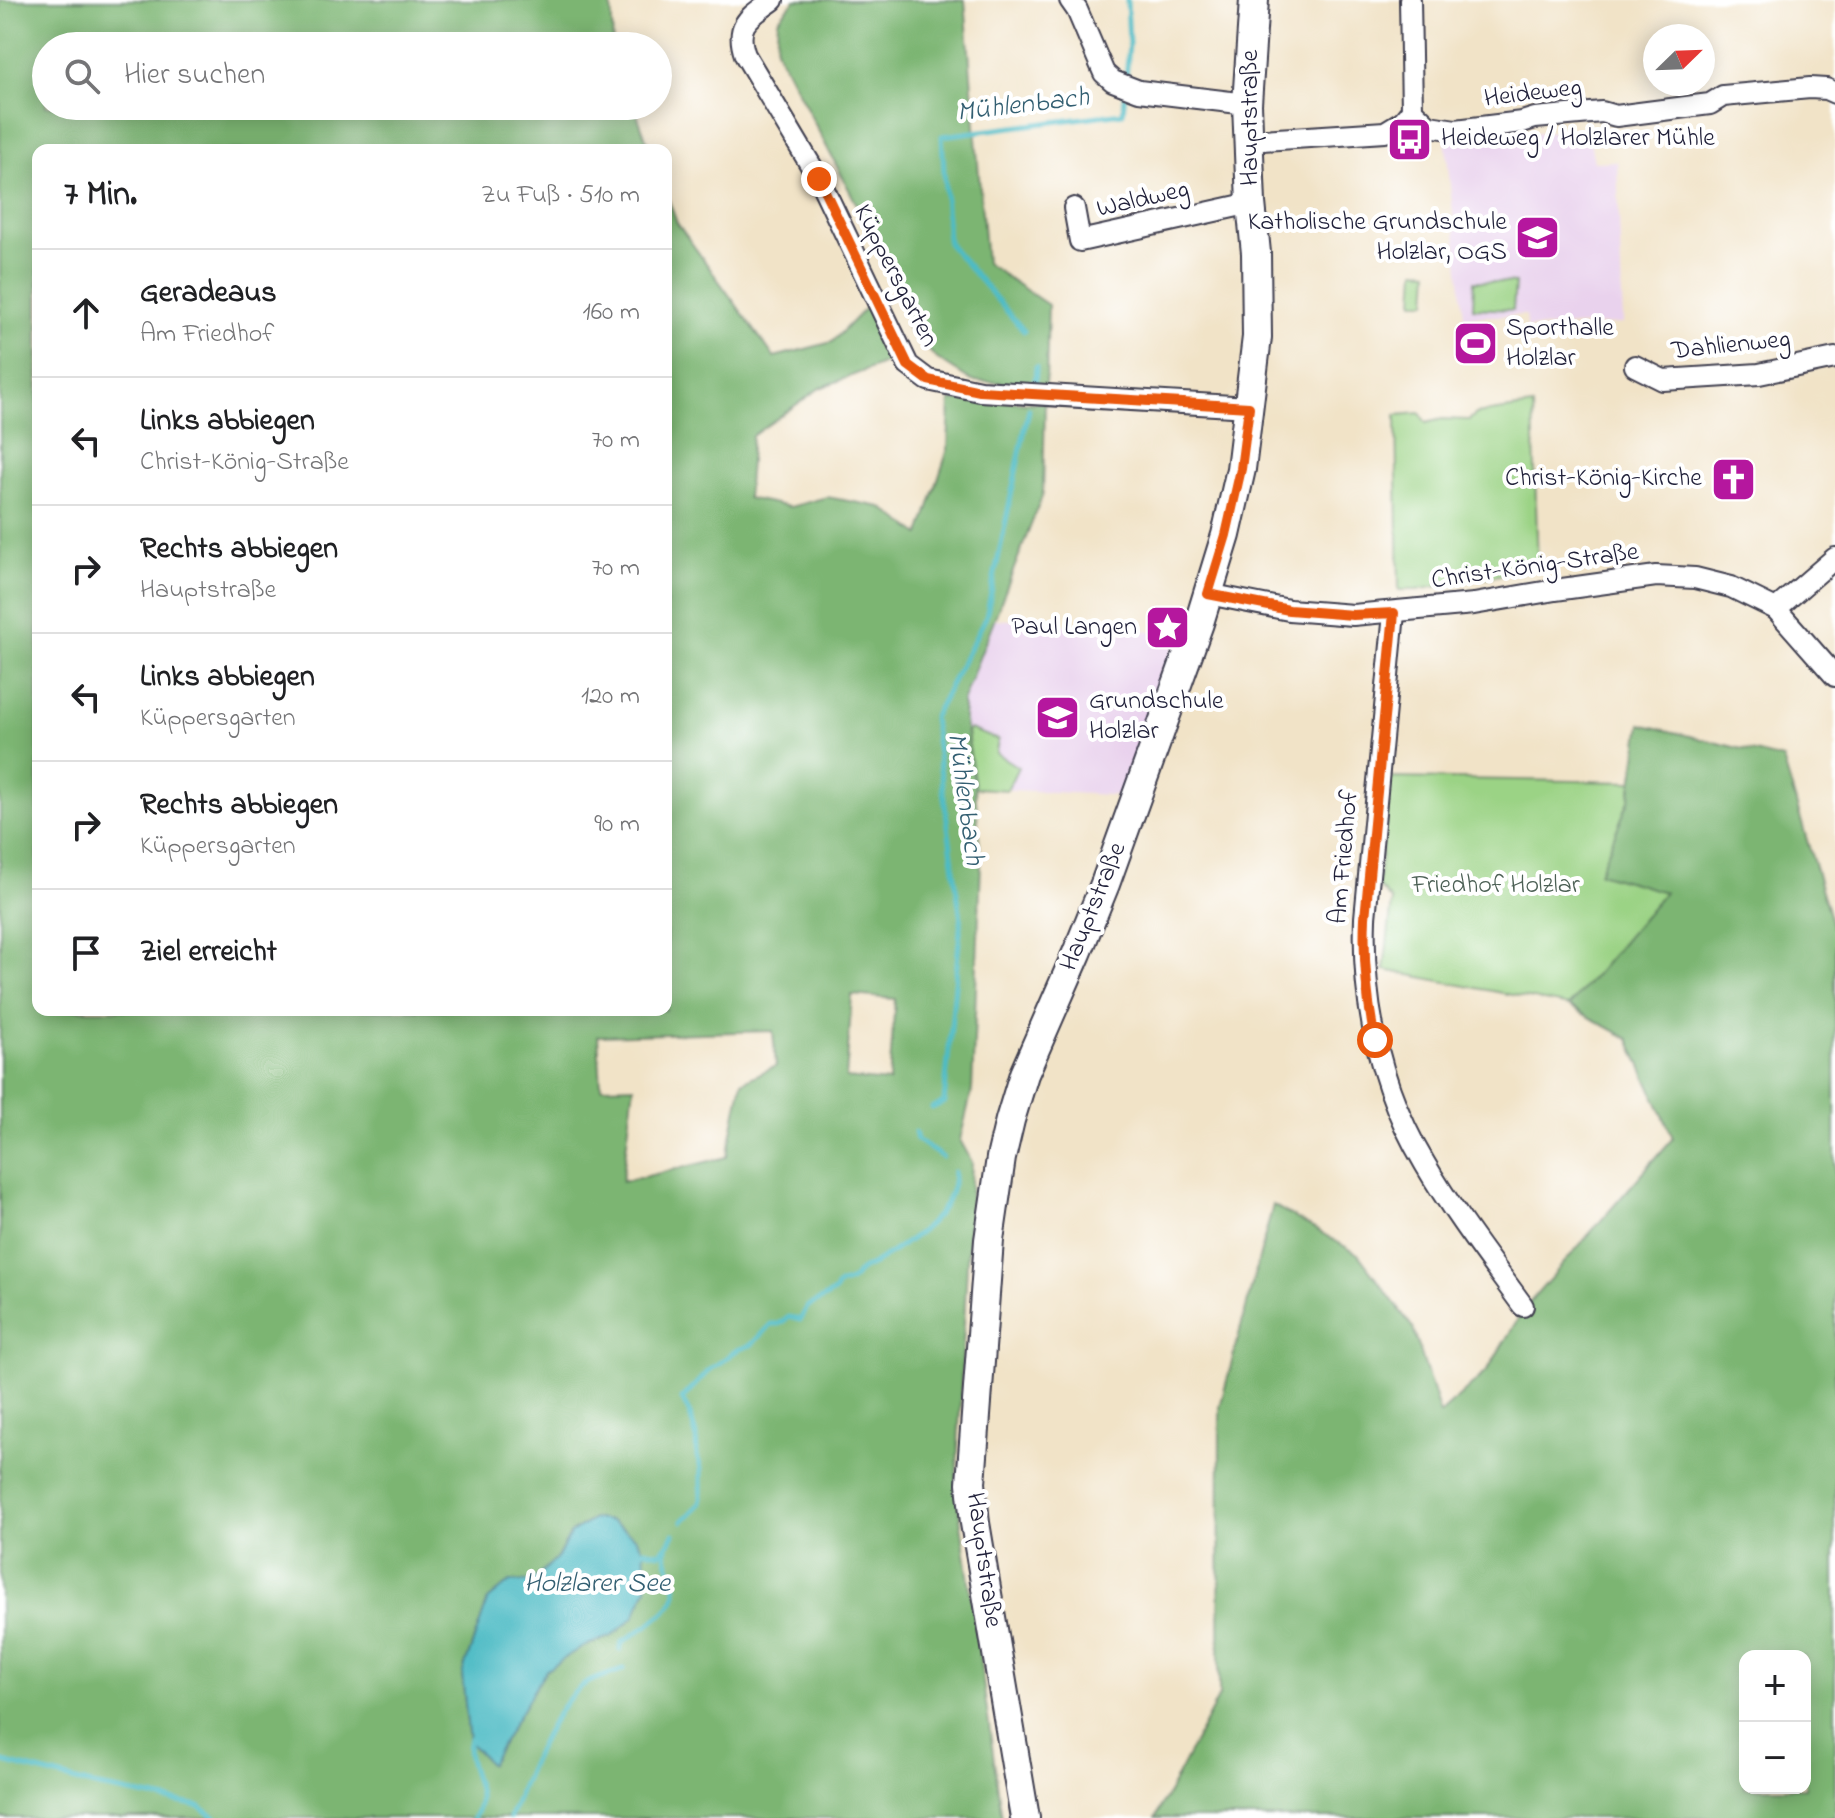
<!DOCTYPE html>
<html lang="de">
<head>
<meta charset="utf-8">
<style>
  body { margin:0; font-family:"Indie Flower",sans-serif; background:#f2f2f2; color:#202124 }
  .controls { position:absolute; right:24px; bottom:24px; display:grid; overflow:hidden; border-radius:16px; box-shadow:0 4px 20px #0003 }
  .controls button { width:72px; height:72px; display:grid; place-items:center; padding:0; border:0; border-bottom:2px solid #e0e0e0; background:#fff; color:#202124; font:40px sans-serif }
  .compass { position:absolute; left:1643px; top:24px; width:72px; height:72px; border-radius:50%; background:#fff; box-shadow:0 4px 20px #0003; rotate:67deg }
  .stop { position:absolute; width:24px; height:24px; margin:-18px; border:6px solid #ea580c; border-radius:50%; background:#fff }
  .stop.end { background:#ea580c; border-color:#fff; box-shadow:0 2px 8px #0008 }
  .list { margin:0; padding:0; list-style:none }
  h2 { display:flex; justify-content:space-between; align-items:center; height:104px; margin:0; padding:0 32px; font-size:34px }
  h2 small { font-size:26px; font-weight:400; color:#757577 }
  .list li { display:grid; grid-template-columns:52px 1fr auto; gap:24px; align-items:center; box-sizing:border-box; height:128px; padding:0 32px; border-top:2px solid #e0e0e0 }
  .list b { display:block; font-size:30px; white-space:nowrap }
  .list p { margin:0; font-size:26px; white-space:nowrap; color:#757577 }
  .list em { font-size:26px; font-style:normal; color:#757577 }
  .icon { flex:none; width:44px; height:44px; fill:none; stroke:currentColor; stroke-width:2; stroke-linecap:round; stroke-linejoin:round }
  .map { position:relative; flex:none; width:1835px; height:1818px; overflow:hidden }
  .search { position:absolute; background:#fff; box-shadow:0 4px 20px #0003; left:32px; top:32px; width:640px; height:88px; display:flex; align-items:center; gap:20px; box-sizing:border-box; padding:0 28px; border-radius:44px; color:#757577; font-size:30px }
  .panel { position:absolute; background:#fff; box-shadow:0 4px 20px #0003; left:32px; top:144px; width:640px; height:872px; border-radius:16px }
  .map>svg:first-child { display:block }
</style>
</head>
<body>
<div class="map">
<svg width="1835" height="1818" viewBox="0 0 1835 1818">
  <rect width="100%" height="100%" fill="#fff"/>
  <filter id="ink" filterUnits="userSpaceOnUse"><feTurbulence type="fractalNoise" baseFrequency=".0125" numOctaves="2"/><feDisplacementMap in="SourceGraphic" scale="16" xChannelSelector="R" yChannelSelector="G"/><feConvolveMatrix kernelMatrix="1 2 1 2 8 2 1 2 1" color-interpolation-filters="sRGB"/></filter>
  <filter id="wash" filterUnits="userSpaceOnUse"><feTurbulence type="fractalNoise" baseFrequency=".006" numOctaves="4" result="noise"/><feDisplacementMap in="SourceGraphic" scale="32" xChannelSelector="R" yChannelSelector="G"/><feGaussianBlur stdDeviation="1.8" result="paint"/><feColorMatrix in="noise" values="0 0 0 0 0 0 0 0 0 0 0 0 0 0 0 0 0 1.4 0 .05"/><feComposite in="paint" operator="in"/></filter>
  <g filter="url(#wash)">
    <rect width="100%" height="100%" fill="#f1e3c7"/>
    <g fill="#e9d2ed">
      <path d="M1588,130L1594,162L1617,161L1623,324L1527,328L1526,315L1464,317L1445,137Z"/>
      <path d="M995,619L1178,633L1128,796L975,788L962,702Z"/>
    </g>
    <g fill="#9bd385" stroke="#5e7a60" stroke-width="2">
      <path d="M1416,270L1429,271L1427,302H1414Z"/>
      <path d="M1474,281L1515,283L1513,310L1473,308Z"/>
      <path d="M1533,406L1538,568L1417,590H1399L1396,415L1420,413L1426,423L1442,419L1469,420L1476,414Z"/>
      <path d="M970,729L998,740L996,753L1018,767L1007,790L975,788L967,732Z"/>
      <path d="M1390,778L1632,782L1630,798L1666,892L1569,1006L1384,970L1392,901L1378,886Z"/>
    </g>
    <g fill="#7cb572" stroke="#4f6c56" stroke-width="2" fill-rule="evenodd">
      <path d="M0,0H611L613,46H46V106H634L650,150H38V1010H666V193L677,223L774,357L832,342L870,303L893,360L820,388L752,436L747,498L790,507L827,497L881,507L920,535L948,449L950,400L1045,403L1043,494L962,702L975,788L981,863L972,1090L960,1140L972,1162L956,1488L1002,1818H0ZM852,995L895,999L889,1082L846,1078ZM773,1031L776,1066L742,1082L727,1157L622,1182L634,1086L601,1087L598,1036ZM593,1519L611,1521L635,1537L612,1636L582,1647L545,1671L490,1764L469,1742L462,1674L488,1600L510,1582L532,1581L557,1558L571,1533Z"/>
      <path d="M795,0H965L986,263L1048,305L1046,385L972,381L936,358L908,329L899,286L776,49L778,20Z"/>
      <path d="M1641,724L1783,759L1835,935V1818H1155L1219,1696L1220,1407L1273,1205L1358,1254L1413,1328L1440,1414L1487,1371L1523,1310L1673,1138L1629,1039L1569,1006L1665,892L1599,873L1630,798ZM1745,1656H1805V1788H1745Z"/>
    </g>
    <path fill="#4dbbc5" stroke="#386e80" stroke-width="2" d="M594,1519L611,1521L635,1537L644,1550L647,1588L634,1617L612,1636L582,1647L545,1671L490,1764L469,1742L462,1674L488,1600L510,1582L532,1581L557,1558L571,1533Z"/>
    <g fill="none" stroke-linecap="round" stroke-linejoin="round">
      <g stroke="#4dbbc5" stroke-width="5">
        <path d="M1126,79L1129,44L1127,0"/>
        <path d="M1024,331L948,243L942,136L1123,113L1125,93"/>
        <path d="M1035,383L1036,367"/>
        <path d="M932,1108L944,1102L961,920L933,718L986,617L1029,409"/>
        <path d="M915,1132L917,1140L942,1157"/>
        <path d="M683,1521L701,1503V1469L697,1456L696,1436L690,1414L682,1399L708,1371L737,1350L751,1345L771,1324H779L789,1317L800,1320L808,1306C812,1304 832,1294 835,1291C836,1289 837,1287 838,1286C842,1283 846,1283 850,1281C859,1275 851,1279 859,1272C863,1268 870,1266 875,1263C908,1241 954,1217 954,1172"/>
        <path d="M641,1552L644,1550L660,1553L669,1543L674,1534"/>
        <path d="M620,1650L622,1642C637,1632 677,1610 676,1591C676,1578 668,1565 665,1554L667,1548"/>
        <path d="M470,1739C461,1766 492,1793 473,1818"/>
        <path d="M0,1761L99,1787L199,1806L216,1818"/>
        <path d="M510,1818C523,1781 551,1709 582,1686C594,1677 610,1676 623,1669"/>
      </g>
    </g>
  </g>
  <g filter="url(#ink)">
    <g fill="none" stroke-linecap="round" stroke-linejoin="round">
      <defs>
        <g id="minor">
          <path d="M773,0C750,17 734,24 745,55L819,179L908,365L928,380L980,391L1249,407"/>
          <path d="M1070,0L1077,10L1104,73L1113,81L1139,91L1247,104"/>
          <path d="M1410,0L1412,110"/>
          <path d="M1412,110L1429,126L1456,130L1522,122L1535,118L1602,112L1616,116L1694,106L1710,104L1723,96L1810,88L1826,89L1835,93"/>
          <path d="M1248,141L1385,132L1403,121L1412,110"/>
          <path d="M1074,208L1080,241L1251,203"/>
          <path d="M1635,366L1663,380L1759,374L1835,358"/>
          <path d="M1208,594L1289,610L1353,615L1474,604L1555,590L1656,576L1695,578L1731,587L1776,609L1835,676"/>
          <path d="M1776,609L1835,558"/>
          <path d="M1394,613L1365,918C1362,1004 1380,1089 1425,1164C1454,1214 1489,1259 1523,1306"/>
        </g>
        <path id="secondary" d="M1025,1818L975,1523L971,1483L989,1240L1001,1158L1010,1120L1024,1074L1077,953L1105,884L1199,623L1226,535L1241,469L1257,337L1256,253L1251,203L1247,104L1254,0"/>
      </defs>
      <use href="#minor" stroke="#413f50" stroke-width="24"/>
      <use href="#secondary" stroke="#413f50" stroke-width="32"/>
      <use href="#minor" stroke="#fff" stroke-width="20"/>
      <use href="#secondary" stroke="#fff" stroke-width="28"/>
    </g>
  </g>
  <g fill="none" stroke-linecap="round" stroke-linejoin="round" filter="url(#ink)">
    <path stroke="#ea580c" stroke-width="10" d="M819,179L908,365L928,380L980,391L1249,407L1241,469L1226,535L1208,594L1289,610L1353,615L1394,613L1365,918C1363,960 1367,999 1375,1040"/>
  </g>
  <defs>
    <symbol id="bus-square" viewBox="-11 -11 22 22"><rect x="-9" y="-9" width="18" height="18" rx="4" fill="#b5179e" stroke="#fff"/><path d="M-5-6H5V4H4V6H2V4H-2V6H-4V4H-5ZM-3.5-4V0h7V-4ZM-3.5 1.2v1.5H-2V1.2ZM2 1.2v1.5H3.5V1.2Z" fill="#fff"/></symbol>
    <symbol id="school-square" viewBox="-11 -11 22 22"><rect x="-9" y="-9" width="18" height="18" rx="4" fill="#b5179e" stroke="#fff"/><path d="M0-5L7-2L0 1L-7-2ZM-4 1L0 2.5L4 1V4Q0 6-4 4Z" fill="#fff"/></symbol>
    <symbol id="stadium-square" viewBox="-11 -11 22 22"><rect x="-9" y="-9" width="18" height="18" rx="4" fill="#b5179e" stroke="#fff"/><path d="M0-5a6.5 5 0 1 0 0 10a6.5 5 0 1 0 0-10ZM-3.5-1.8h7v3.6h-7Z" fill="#fff"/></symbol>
    <symbol id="church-square" viewBox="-11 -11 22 22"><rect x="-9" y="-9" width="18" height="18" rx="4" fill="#b5179e" stroke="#fff"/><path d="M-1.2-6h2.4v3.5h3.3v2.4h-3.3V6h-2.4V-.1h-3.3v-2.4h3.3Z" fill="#fff"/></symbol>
    <symbol id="sight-square" viewBox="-11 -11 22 22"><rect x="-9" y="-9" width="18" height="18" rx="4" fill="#b5179e" stroke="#fff"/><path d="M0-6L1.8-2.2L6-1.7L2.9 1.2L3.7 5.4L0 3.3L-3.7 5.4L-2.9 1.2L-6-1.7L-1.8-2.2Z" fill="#fff"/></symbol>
  </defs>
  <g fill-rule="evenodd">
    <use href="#bus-square" x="1384" y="114" width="51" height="51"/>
    <use href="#school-square" x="1512" y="212" width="51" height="51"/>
    <use href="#stadium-square" x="1450" y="318" width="51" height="51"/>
    <use href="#church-square" x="1708" y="454" width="51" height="51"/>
    <use href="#sight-square" x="1142" y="602" width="51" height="51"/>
    <use href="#school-square" x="1032" y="692" width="51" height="51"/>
  </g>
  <g text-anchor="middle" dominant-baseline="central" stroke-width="8" stroke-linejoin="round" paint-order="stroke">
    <g font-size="26" fill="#22223b" stroke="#fff">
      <text transform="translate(1533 94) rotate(-7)">Heideweg</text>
      <text transform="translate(1251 118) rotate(-90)">Hauptstraße</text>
      <text transform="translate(1143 200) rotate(-13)">Waldweg</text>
      <text transform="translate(895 276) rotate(63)">Küppersgarten</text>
      <text transform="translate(1731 346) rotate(-6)">Dahlienweg</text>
      <text transform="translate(1535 567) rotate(-8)">Christ-König-Straße</text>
      <text transform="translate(1345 857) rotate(-85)">Am Friedhof</text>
      <text transform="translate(1094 907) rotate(-68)">Hauptstraße</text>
      <text transform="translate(983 1560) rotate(82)">Hauptstraße</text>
    </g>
    <g font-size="26" fill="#22223b" stroke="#fff" text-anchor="start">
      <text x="1441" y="139">Heideweg / Holzlarer Mühle</text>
      <text x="1507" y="223" text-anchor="end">Katholische Grundschule<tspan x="1507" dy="30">Holzlar, OGS</tspan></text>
      <text x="1506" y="329">Sporthalle<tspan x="1506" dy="30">Holzlar</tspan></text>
      <text x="1702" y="479" text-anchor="end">Christ-König-Kirche</text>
      <text x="1137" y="628" text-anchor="end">Paul Langen</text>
      <text x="1089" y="702">Grundschule<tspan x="1089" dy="30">Holzlar</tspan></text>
    </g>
    <g font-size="26" fill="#4c6055" stroke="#fff">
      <text x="1496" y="886">Friedhof Holzlar</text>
    </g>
    <g font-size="28" font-style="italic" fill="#335f72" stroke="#fff">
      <text transform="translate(1023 106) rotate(-7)">Mühlenbach</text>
      <text transform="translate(964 799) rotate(82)">Mühlenbach</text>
      <text x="597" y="1584">Holzlarer See</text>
    </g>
  </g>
</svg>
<div class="controls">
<button>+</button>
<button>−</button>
</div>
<svg class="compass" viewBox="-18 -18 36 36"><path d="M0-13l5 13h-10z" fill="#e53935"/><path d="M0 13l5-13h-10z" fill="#757577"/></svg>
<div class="stop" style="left:1375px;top:1040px"></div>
<div class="stop end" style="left:819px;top:179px"></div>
<div class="search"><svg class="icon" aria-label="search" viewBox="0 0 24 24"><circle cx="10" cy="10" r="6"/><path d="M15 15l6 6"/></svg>Hier suchen</div>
<section class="panel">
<h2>7 Min.<small>Zu Fuß · 510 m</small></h2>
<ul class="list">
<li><svg class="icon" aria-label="ahead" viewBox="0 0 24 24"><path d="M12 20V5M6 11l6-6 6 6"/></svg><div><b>Geradeaus</b><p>Am Friedhof</p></div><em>160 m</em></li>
<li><svg class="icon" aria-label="left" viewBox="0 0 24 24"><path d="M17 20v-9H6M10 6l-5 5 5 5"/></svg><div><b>Links abbiegen</b><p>Christ-König-Straße</p></div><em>70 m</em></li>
<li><svg class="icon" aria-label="right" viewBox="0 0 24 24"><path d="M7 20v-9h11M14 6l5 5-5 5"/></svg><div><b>Rechts abbiegen</b><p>Hauptstraße</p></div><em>70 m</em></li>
<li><svg class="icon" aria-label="left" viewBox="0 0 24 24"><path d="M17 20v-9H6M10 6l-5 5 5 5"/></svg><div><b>Links abbiegen</b><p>Küppersgarten</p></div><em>120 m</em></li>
<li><svg class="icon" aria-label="right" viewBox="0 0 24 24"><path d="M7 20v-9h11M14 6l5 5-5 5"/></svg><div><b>Rechts abbiegen</b><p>Küppersgarten</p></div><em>90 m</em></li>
<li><svg class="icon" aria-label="arrive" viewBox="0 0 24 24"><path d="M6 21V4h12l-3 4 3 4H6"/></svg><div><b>Ziel erreicht</b></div></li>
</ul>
</section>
</div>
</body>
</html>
